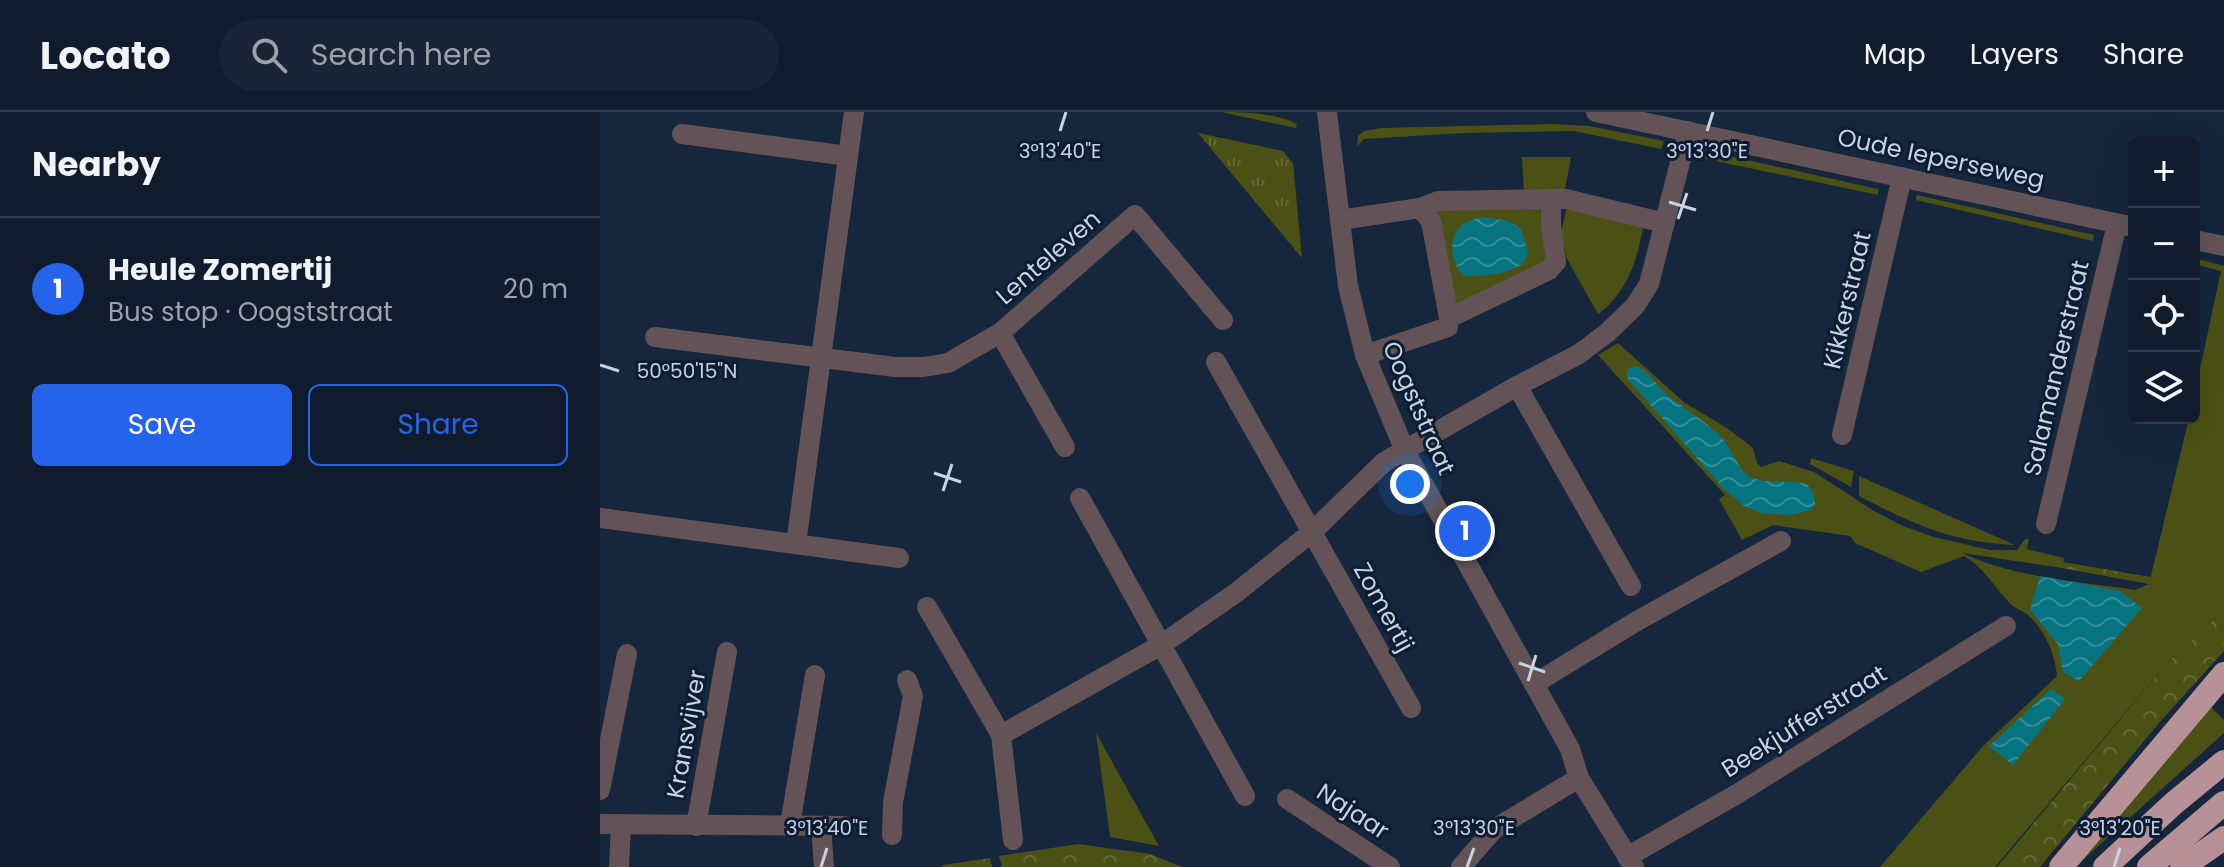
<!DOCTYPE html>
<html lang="en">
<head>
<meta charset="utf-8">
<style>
  body { margin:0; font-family:Poppins,sans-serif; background:#192536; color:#f1f3f6 }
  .controls { position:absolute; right:24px; top:24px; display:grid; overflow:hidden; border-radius:12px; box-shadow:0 8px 32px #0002 }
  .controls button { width:72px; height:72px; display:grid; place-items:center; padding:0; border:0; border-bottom:2px solid #303a4a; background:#101c2e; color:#f1f3f6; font:40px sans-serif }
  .you { position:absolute; left:810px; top:372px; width:28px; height:28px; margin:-20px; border:6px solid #fff; border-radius:50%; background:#1a73e8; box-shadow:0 0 0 12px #1a73e833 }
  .badge { display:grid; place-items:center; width:52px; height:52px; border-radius:50%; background:#2563eb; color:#fff; font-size:26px; font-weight:700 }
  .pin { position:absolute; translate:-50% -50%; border:4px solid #fff; box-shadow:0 2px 8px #0006 }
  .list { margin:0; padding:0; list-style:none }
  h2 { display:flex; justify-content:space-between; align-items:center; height:104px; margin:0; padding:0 32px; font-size:34px }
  h2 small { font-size:26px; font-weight:400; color:#9ca1aa }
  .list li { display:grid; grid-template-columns:52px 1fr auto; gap:24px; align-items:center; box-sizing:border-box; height:144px; padding:0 32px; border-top:2px solid #303a4a }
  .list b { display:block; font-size:30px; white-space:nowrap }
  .list p { margin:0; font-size:26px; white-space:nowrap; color:#9ca1aa }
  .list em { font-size:26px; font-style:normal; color:#9ca1aa }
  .actions { display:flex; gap:16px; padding:24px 32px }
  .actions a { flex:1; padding:18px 0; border:2px solid #2563eb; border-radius:12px; text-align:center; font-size:28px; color:#2563eb }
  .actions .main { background:#2563eb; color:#fff }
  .icon { flex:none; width:44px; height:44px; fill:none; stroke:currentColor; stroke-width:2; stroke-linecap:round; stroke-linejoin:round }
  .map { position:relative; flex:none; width:1624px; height:755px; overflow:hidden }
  header { display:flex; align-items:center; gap:48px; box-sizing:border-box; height:112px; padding:0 40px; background:#101c2e; border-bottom:2px solid #303a4a }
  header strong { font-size:38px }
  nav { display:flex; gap:44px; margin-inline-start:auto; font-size:28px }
  .search { width:560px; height:72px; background:#192536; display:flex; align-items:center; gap:20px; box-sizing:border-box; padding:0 28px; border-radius:44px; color:#9ca1aa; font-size:30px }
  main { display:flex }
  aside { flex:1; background:#101c2e }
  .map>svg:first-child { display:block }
</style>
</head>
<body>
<header>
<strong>Locato</strong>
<div class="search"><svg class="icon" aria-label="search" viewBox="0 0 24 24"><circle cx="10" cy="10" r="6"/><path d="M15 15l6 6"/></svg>Search here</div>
<nav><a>Map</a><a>Layers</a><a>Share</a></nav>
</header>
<main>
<aside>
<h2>Nearby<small></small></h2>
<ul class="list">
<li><span class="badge">1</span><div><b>Heule Zomertij</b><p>Bus stop · Oogststraat</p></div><em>20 m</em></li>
</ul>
<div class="actions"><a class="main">Save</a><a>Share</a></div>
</aside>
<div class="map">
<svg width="1624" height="755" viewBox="0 0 1624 755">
  <defs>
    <pattern id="forest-crowns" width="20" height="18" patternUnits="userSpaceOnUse" patternTransform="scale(2)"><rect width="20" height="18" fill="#4b5114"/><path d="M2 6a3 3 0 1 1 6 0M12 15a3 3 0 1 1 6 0" fill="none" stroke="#636936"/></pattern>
    <pattern id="park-tufts" width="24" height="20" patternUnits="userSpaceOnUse" patternTransform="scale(2)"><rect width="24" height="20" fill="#4b5114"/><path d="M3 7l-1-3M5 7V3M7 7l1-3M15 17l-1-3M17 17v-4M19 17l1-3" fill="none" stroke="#636936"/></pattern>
    <pattern id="water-waves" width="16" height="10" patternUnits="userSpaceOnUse" patternTransform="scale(2)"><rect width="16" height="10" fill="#067480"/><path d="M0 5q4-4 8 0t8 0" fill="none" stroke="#348d98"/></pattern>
  </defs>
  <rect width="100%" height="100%" fill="#15263d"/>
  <g fill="#4b5114">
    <path d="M621,0C645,0 676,1 697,12L696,16Z"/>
    <path d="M952,12L989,14L1064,29L1061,37L974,19L864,21L764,27L757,34L758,24L764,19L781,16Z"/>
    <path d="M1102,38L1278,77V83L1101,46Z"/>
    <path d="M922,45H971L964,82L924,83Z"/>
    <path d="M1317,83L1494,123L1493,129L1316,88Z"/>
    <path d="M940,92L946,154L852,200L833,97Z"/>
    <path d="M967,94L1044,112C1037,148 1028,180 998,202L966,145L961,120Z"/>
    <path d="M1594,146L1624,154V498L1568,550L1395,755H1280L1383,634L1457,564C1455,541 1445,519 1428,503C1423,499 1417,497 1412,493C1395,477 1385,456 1364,444L1321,460L1255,431L1250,424L1173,413L1142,428L1119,387L1125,383L998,243L1018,231L1085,291L1127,316L1153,336L1157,351L1161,355L1179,349L1214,360L1274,399L1303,414L1334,425L1390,438H1417L1425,427H1429L1427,437L1464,446L1462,456L1362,441C1415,466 1478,469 1535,478L1549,472L1589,306H1594V285L1621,159L1594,152Z"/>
    <path d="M1211,346L1254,359L1251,375L1210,352Z"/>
    <path d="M1259,364L1415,433C1351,430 1315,413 1259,384Z"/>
    <path d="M1608,592L1624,608V621L1475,755Z"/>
    <path d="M496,621L559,734L510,725Z"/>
  </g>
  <g fill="url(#forest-crowns)">
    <path d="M1463,450L1551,465L1549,472L1462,456Z"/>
    <path d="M1624,498V539L1558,612L1440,755H1397L1568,550Z"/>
    <path d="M478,732L550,742L582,755H402L399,744Z"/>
    <path d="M390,746L392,755H342L343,753Z"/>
  </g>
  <path fill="url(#park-tufts)" d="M598,21L683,39L693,52L694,62L702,146Z"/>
  <g fill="url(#water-waves)">
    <path d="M881,105L905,108L921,116L928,141L923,152C904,163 886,164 864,164C851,151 846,127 863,112C867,109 876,107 881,105Z"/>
    <path d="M1034,254C1046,256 1054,269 1062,278C1080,295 1104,307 1121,325C1131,336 1136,352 1146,362C1160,374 1189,367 1207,372L1214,383L1215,392L1211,398L1191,403L1161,401L1144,394L1123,376L1027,266V258Z"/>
    <path d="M1440,464L1520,479L1542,496L1479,569L1463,560L1458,532L1430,498Z"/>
    <path d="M1451,577L1465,587L1413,653L1389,634Z"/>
  </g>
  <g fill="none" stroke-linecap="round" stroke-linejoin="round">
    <g stroke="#635356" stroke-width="20">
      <path d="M727,0L748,174L765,243L805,339L970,637L979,666L1034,755"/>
      <path d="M996,0L1534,115"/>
      <path d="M82,22L248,44"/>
      <path d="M951,87L838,89L820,96L831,109L849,206L949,158L956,150L951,114V87H966L1065,111"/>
      <path d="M740,108L820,96"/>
      <path d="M1594,128L1624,134"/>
      <path d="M400,221L465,335"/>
      <path d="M55,225L295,255H323L348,251L400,221L535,103L623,208"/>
      <path d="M765,243L848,215L849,206"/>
      <path d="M616,250L811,596"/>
      <path d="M917,274L1031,474"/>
      <path d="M1242,323L1302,65"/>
      <path d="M480,386L645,684"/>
      <path d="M0,406L299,446"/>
      <path d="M1446,412L1517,112"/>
      <path d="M196,432L254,0"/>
      <path d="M327,495L401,623L413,728"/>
      <path d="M934,572L1037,509L1181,429"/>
      <path d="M401,623L561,533L637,480L712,420L784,350L917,274L979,242L1007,221L1035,194L1049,172L1088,19"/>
      <path d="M0,678L27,542"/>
      <path d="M687,687L790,755"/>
      <path d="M0,712L244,714"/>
      <path d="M190,713L215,563"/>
      <path d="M96,714L127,540"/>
      <path d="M221,714L224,755"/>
      <path d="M292,723L293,690L313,584L307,568"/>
      <path d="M1027,745L1137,682L1406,514"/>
      <path d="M19,755L21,714"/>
      <path d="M861,755L894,717L979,666"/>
    </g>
    <g stroke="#b79098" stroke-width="24">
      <path d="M1461,755L1624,562"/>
      <path d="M1505,755L1573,692L1624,650"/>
      <path d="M1549,755L1624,691"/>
      <path d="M1582,755L1624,726"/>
    </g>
  </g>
  <path fill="none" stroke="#c8d3e3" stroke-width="3" d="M460,19L466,0M1107,19L1113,0M1069,90L1096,98M1078,107L1087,81M0,253L19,259M334,361L361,370M343,379L352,352M919,551L945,560M928,569L936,543M221,755L227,736M867,755L874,736M1514,755L1520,736"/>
  <g text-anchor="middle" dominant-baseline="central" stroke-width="6" stroke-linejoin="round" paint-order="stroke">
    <g font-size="24" fill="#c8d3e3" stroke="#0c1c33">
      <text transform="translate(1341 46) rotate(12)">Oude Ieperseweg</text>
      <text transform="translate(448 145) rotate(-41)">Lenteleven</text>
      <text transform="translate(1247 188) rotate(-77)">Kikkerstraat</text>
      <text transform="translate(1456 256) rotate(-77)">Salamanderstraat</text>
      <text transform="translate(819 296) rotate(66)">Oogststraat</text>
      <text transform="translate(784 495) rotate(61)">Zomertij</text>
      <text transform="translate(1204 609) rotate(-32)">Beekjufferstraat</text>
      <text transform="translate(86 622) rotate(-80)">Kransvijver</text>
      <text transform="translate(753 699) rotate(33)">Najaar</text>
    </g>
  </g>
  <g font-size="20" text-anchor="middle" fill="#c8d3e3" stroke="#0c1c33" stroke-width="6" stroke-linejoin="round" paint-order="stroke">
    <text x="460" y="46">3°13'40"E</text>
    <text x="1107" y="46">3°13'30"E</text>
    <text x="87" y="266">50°50'15"N</text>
    <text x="227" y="723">3°13'40"E</text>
    <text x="874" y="723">3°13'30"E</text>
    <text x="1520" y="723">3°13'20"E</text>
  </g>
</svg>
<div class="controls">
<button>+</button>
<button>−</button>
<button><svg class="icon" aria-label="locate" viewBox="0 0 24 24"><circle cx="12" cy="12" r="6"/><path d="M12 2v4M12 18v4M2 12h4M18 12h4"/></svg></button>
<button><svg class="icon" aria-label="layers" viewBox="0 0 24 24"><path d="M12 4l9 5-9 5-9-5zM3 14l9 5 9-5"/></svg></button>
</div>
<div class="you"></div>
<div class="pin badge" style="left:865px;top:419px">1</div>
</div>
</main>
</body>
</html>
